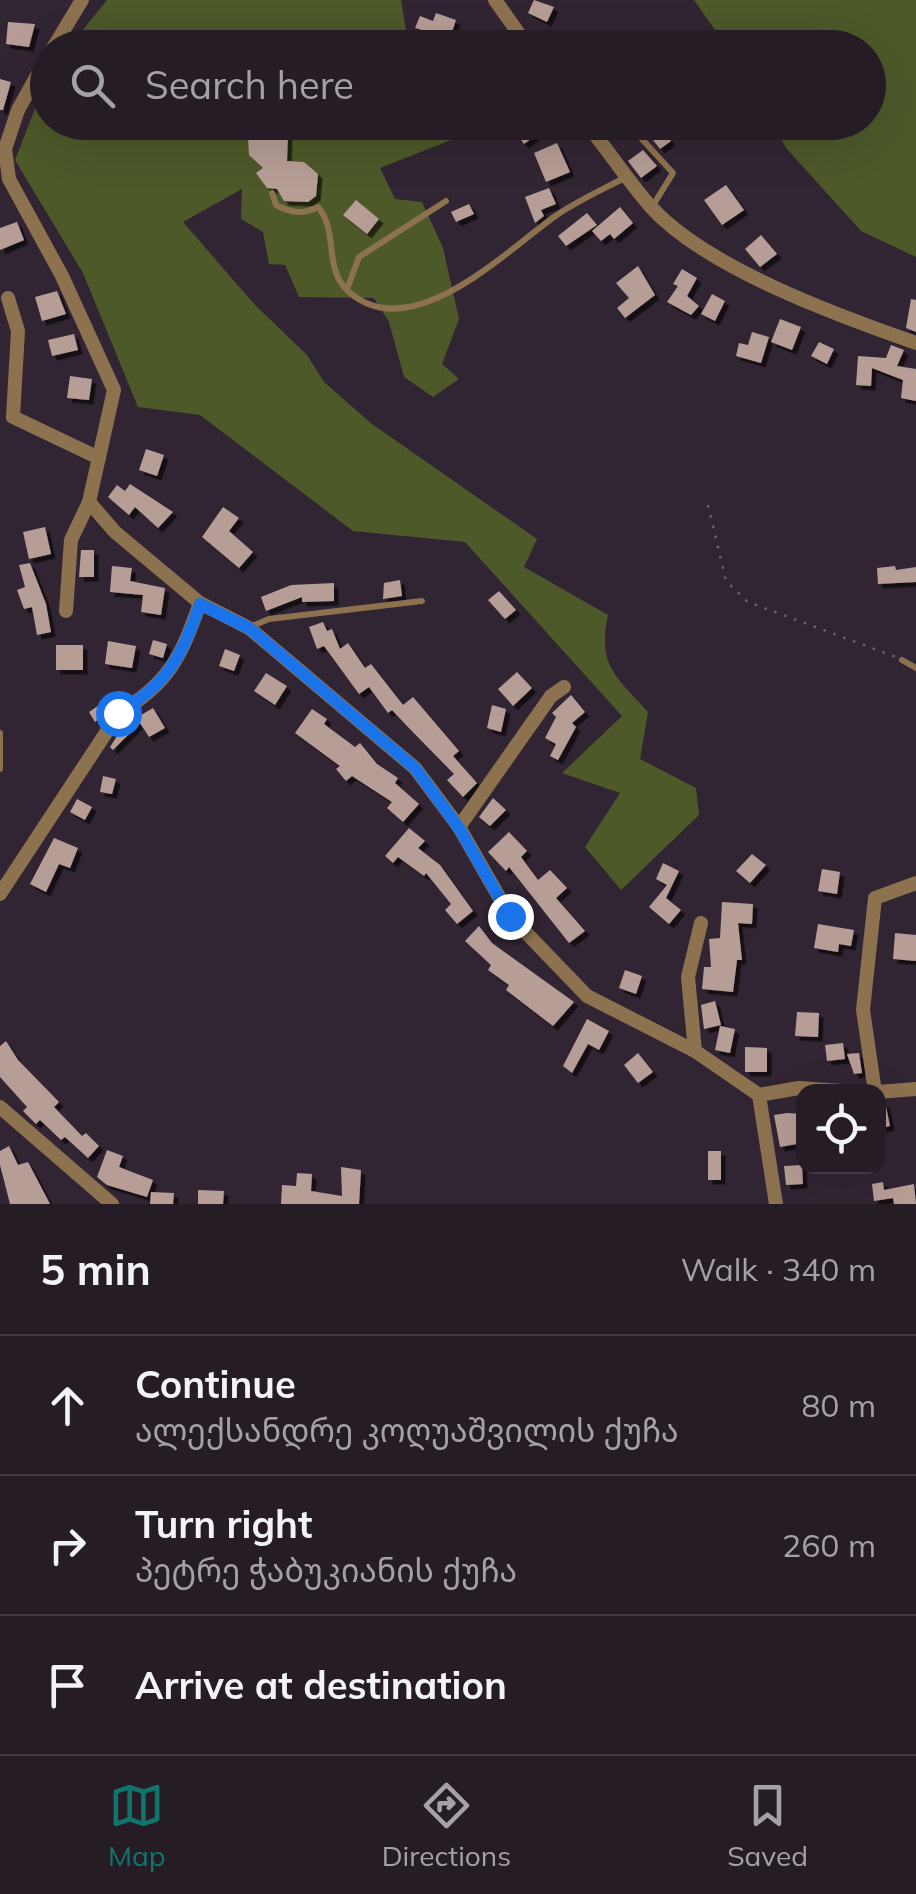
<!DOCTYPE html>
<html lang="en">
<head>
<meta charset="utf-8">
<style>
  body { margin:0; font-family:Mulish,"Noto Sans Georgian",sans-serif; background:#322932; color:#f1f3f6 }
  .controls { position:absolute; right:30px; bottom:30px; display:grid; overflow:hidden; border-radius:20px; box-shadow:0 10px 40px #0002 }
  .controls button { width:90px; height:90px; display:grid; place-items:center; padding:0; border:0; border-bottom:2px solid #423a43; background:#261c26; color:#f1f3f6; font:50px sans-serif }
  .stop { position:absolute; width:30px; height:30px; margin:-22px; border:8px solid #1a73e8; border-radius:50%; background:#fff }
  .stop.end { background:#1a73e8; border-color:#fff; box-shadow:0 2px 10px #0008 }
  .list { margin:0; padding:0; list-style:none }
  h2 { display:flex; justify-content:space-between; align-items:center; height:130px; margin:0; padding:0 40px; font-size:42px }
  h2 small { font-size:32px; font-weight:400; color:#a4a1a7 }
  .list li { display:grid; grid-template-columns:65px 1fr auto; gap:30px; align-items:center; box-sizing:border-box; height:140px; padding:0 40px; border-top:2px solid #423a43 }
  .list b { display:block; font-size:38px; white-space:nowrap }
  .list p { margin:0; font-size:32px; white-space:nowrap; color:#a4a1a7 }
  .list em { font-size:32px; font-style:normal; color:#a4a1a7 }
  .icon { flex:none; width:55px; height:55px; fill:none; stroke:currentColor; stroke-width:2; stroke-linecap:round; stroke-linejoin:round }
  .map { position:relative; flex:none; width:916px; height:1204px; overflow:hidden }
  .search { position:absolute; background:#261c26; box-shadow:0 10px 40px #0002; left:30px; right:30px; top:30px; height:110px; display:flex; align-items:center; gap:25px; box-sizing:border-box; padding:0 35px; border-radius:55px; color:#a4a1a7; font-size:38px }
  .sheet { height:550px; background:#261c26 }
  nav { display:flex; justify-content:space-around; align-items:center; box-sizing:border-box; height:140px; border-top:2px solid #423a43; background:#261c26; font-size:28px; color:#a4a1a7 }
  nav a { display:grid; justify-items:center; gap:5px }
  nav .on { color:#0f766e }
  .map>svg:first-child { display:block }
</style>
</head>
<body>
<div class="map">
<svg width="916" height="1204" viewBox="0 0 916 1204">
  <defs>
    <filter id="shadow"><feDropShadow dx="4.5" dy="4.5" stdDeviation="0" flood-color="#0009"/></filter>
  </defs>
  <rect width="100%" height="100%" fill="#322533"/>
  <g fill="#4d5929">
    <path d="M107,0H401L407,37L431,47H69Z"/>
    <path d="M694,0H916V257L861,231L787,149L771,123L868,122V48L727,47Z"/>
    <path d="M47,78L48,122L494,123L380,168L395,199L422,202L443,248L459,319L442,364L459,379L433,397L404,377L389,322L374,298L299,297L285,265L269,264L263,232L241,219L242,189L183,222L255,305L307,355L324,382L372,424L537,539L524,567L608,615C597,666 616,676 648,712L640,759L696,788L699,815L621,890L585,847L620,793L562,773L622,716L465,542L353,531L200,415L138,407L83,273L15,160Z"/>
  </g>
  <g fill="#b69d96" filter="url(#shadow)">
    <path d="M534,0L554,7L547,22L528,13Z"/>
    <path d="M436,13L456,20L450,38L415,28L420,16L433,21Z"/>
    <path d="M8,22L35,24L29,47L6,44Z"/>
    <path d="M0,79L11,82L3,110H0Z"/>
    <path d="M524,122L538,134L524,144L514,130Z"/>
    <path d="M657,122L671,141L660,149L646,131Z"/>
    <path d="M267,123L288,134L287,161L304,162L318,174L316,196L308,202L284,201L277,189L267,188L256,173L263,168L249,155L248,137L255,127Z"/>
    <path d="M557,143L570,172L546,182L534,153Z"/>
    <path d="M643,150L657,166L641,178L628,161Z"/>
    <path d="M726,185L744,210L722,225L704,200Z"/>
    <path d="M549,188L556,204L541,210L544,216L535,223L525,197Z"/>
    <path d="M356,200L379,219L367,234L343,215Z"/>
    <path d="M469,204L474,214L456,222L451,212Z"/>
    <path d="M620,207L633,223L614,239L610,234L601,241L592,231Z"/>
    <path d="M587,213L597,225L566,246L558,236Z"/>
    <path d="M17,222L24,240L0,250V228Z"/>
    <path d="M761,235L777,254L760,267L745,249Z"/>
    <path d="M638,266L655,295L625,318L617,308L629,298L616,283Z"/>
    <path d="M682,269L697,278L687,296L699,306L691,315L667,302L678,286L673,284Z"/>
    <path d="M57,291L66,314L42,321L35,297Z"/>
    <path d="M712,294L725,301L715,321L701,314Z"/>
    <path d="M911,299L916,300V332L906,328Z"/>
    <path d="M780,319L801,327L792,350L771,342Z"/>
    <path d="M752,332L769,337L761,363L736,356L739,343L748,345Z"/>
    <path d="M74,334L78,350L52,356L48,340Z"/>
    <path d="M819,342L834,349L827,364L811,356Z"/>
    <path d="M891,345L904,350L897,366L916,369V401L901,398L903,380L872,368L871,386L856,385L858,356L886,358Z"/>
    <path d="M70,376L92,379L89,400L67,398Z"/>
    <path d="M146,449L164,455L157,476L139,470Z"/>
    <path d="M130,484L173,512L158,528L135,507L129,515L108,497L117,485L125,491Z"/>
    <path d="M223,507L239,518L229,531L253,552L239,568L202,537Z"/>
    <path d="M45,527L51,554L29,559L23,532Z"/>
    <path d="M81,550H94V577H79Z"/>
    <path d="M30,563L46,604L51,632L37,635L32,607L24,609L17,590L25,587L19,565Z"/>
    <path d="M112,566L132,568L130,581L165,588L161,615L141,612L143,595L110,592Z"/>
    <path d="M895,566L896,570L916,567V582L878,584L877,568Z"/>
    <path d="M400,580L402,596L383,599L384,583Z"/>
    <path d="M334,583V601L302,602V597L266,611L261,597L291,585Z"/>
    <path d="M499,591L516,610L505,619L488,600Z"/>
    <path d="M323,622L327,631L332,629L340,649L348,643L365,668L371,664L403,705L413,697L459,751L453,756L477,783L463,797L447,780L454,774L407,726L392,710L388,713L369,687L359,694L324,646L317,649L309,627Z"/>
    <path d="M153,640L167,644L163,658L149,654Z"/>
    <path d="M108,641L136,646L132,668L105,664Z"/>
    <rect x="56" y="645" width="27" height="25"/>
    <path d="M225,649L240,655L234,671L219,666Z"/>
    <path d="M517,672L532,688L513,706L498,689Z"/>
    <path d="M266,673L287,686L275,705L254,691Z"/>
    <path d="M571,695L585,712L572,723L576,727L558,760L550,756L556,744L545,738L556,717L552,713Z"/>
    <path d="M105,701L110,708L95,722L89,712Z"/>
    <path d="M492,705L506,709L501,732L487,728Z"/>
    <path d="M153,708L165,728L149,737L140,723L113,750L110,747L124,725Z"/>
    <path d="M312,709L327,719L324,724L355,747L360,743L377,764L398,778L395,783L419,804L403,822L387,808L392,802L352,776L346,781L336,769L340,766L295,733Z"/>
    <path d="M103,776L116,779L112,794L100,792Z"/>
    <path d="M493,798L506,810L490,826L479,817Z"/>
    <path d="M77,799L92,807L85,820L70,812Z"/>
    <path d="M409,828L425,841L418,848L440,865L473,911L457,924L445,910L451,904L426,873L424,876L398,857L393,863L385,856Z"/>
    <path d="M509,832L527,851L521,857L538,880L550,870L567,888L556,898L585,931L569,943L509,867L506,871L488,852Z"/>
    <path d="M54,838L78,848L70,868L59,864L46,892L30,884Z"/>
    <path d="M752,854L766,865L750,883L736,871Z"/>
    <path d="M663,863L679,871L666,898L681,910L669,924L649,907L667,885L656,879Z"/>
    <path d="M822,869L840,872L837,894L818,891Z"/>
    <path d="M722,902L753,904L752,924L738,923L742,960H737L733,992L702,989L704,967H711L709,939L720,938Z"/>
    <path d="M818,924L854,930L851,946L839,944L838,952L814,948Z"/>
    <path d="M479,926L492,943L574,1002L553,1026L506,990L509,985L488,970L491,965L465,941Z"/>
    <path d="M895,933L916,935V961L893,959Z"/>
    <path d="M625,970L642,976L636,994L619,988Z"/>
    <path d="M715,1001L721,1025L704,1029L701,1005Z"/>
    <path d="M797,1012L819,1013L818,1037L795,1036Z"/>
    <path d="M587,1019L609,1031L599,1050L588,1044L572,1073L563,1066Z"/>
    <path d="M720,1026L735,1029L730,1053L715,1050Z"/>
    <path d="M6,1041L18,1060L59,1102L54,1107L82,1136L86,1133L99,1146L88,1158L65,1137L61,1140L40,1120L36,1124L23,1111L27,1107L0,1077V1046Z"/>
    <path d="M843,1043L845,1059L827,1061L825,1045Z"/>
    <path d="M745,1047L767,1048V1072H745Z"/>
    <path d="M638,1053L653,1072L638,1083L624,1065Z"/>
    <path d="M859,1053L862,1073L854,1074L847,1054Z"/>
    <path d="M885,1102L890,1126L878,1129V1103Z"/>
    <path d="M787,1113L804,1114V1132L796,1133L797,1144L780,1147L774,1115Z"/>
    <path d="M9,1146L18,1165L28,1162L50,1204H10L0,1165V1151Z"/>
    <path d="M107,1150L123,1156L119,1167L153,1180L147,1197L107,1185L97,1177Z"/>
    <rect x="708" y="1151" width="13" height="29"/>
    <path d="M802,1165L803,1184L786,1185L784,1166Z"/>
    <path d="M341,1167L361,1170L359,1204H281L282,1185L296,1186L297,1173L312,1174L311,1191L342,1196Z"/>
    <path d="M883,1182L884,1190L914,1184L916,1204H894L893,1198L874,1201L872,1184Z"/>
    <path d="M198,1190L224,1191L223,1204H198Z"/>
    <path d="M151,1192L174,1193L173,1204H150Z"/>
  </g>
  <g fill="none" stroke-linecap="round" stroke-linejoin="round">
    <path stroke="#6e626f" stroke-width="2.5" stroke-dasharray="2.5 8" stroke-linecap="butt" d="M708,505L726,581L748,602L896,657"/>
    <g stroke="#8d7250" stroke-width="6">
      <path d="M637,122L640,137L673,173L652,207"/>
      <path d="M272,193L276,205C292,213 302,215 318,207C339,232 323,268 348,291C410,348 505,252 554,217C576,201 604,189 628,176"/>
      <path d="M347,289L359,257L446,201"/>
      <path d="M250,627L269,619L422,601"/>
      <path d="M902,660L916,668"/>
      <path d="M0,733V769"/>
    </g>
    <g stroke="#8d7250" stroke-width="14">
      <path d="M495,0L529,48"/>
      <path d="M53,48L82,0"/>
      <path d="M48,56L18,110L5,149L9,179L62,276L114,390L89,502L115,532L200,603L249,628L415,768L459,827L510,916L587,996L695,1051L759,1095L776,1204"/>
      <path d="M585,122C608,150 628,181 651,207C706,268 839,316 916,343"/>
      <path d="M8,298L18,331L13,417L99,458"/>
      <path d="M66,611L71,540L89,502"/>
      <path d="M459,827L551,696L564,687"/>
      <path d="M0,894L119,713C169,683 181,657 200,603"/>
      <path d="M695,1051L688,977L701,923"/>
      <path d="M875,1092L863,1010L875,898L916,883"/>
      <path d="M878,1092L916,1089"/>
      <path d="M759,1095L799,1088L856,1092"/>
      <path d="M0,1107L112,1204"/>
    </g>
  </g>
  <g fill="none" stroke-linecap="round" stroke-linejoin="round">
    <path stroke="#1a73e8" stroke-width="12" d="M118,713C169,683 181,657 200,604L249,628L415,768L459,828L510,916"/>
  </g>
</svg>
<div class="controls">
<button><svg class="icon" aria-label="locate" viewBox="0 0 24 24"><circle cx="12" cy="12" r="6"/><path d="M12 2v4M12 18v4M2 12h4M18 12h4"/></svg></button>
</div>
<div class="stop" style="left:118px;top:713px"></div>
<div class="stop end" style="left:510px;top:916px"></div>
<div class="search"><svg class="icon" aria-label="search" viewBox="0 0 24 24"><circle cx="10" cy="10" r="6"/><path d="M15 15l6 6"/></svg>Search here</div>
</div>
<section class="sheet">
<h2>5 min<small>Walk · 340 m</small></h2>
<ul class="list">
<li><svg class="icon" aria-label="ahead" viewBox="0 0 24 24"><path d="M12 20V5M6 11l6-6 6 6"/></svg><div><b>Continue</b><p>ალექსანდრე კოღუაშვილის ქუჩა</p></div><em>80 m</em></li>
<li><svg class="icon" aria-label="right" viewBox="0 0 24 24"><path d="M7 20v-9h11M14 6l5 5-5 5"/></svg><div><b>Turn right</b><p>პეტრე ჭაბუკიანის ქუჩა</p></div><em>260 m</em></li>
<li><svg class="icon" aria-label="arrive" viewBox="0 0 24 24"><path d="M6 21V4h12l-3 4 3 4H6"/></svg><div><b>Arrive at destination</b></div></li>
</ul>
</section>
<nav>
<a class="on"><svg class="icon" aria-label="map" viewBox="0 0 24 24"><path d="M3 6l6-2 6 2 6-2v14l-6 2-6-2-6 2zM9 4v14M15 6v14"/></svg>Map</a>
<a><svg class="icon" aria-label="directions" viewBox="0 0 24 24"><path d="M12 3l9 9-9 9-9-9zM9 14v-3h6M13 9l2 2-2 2"/></svg>Directions</a>
<a><svg class="icon" aria-label="saved" viewBox="0 0 24 24"><path d="M7 4h10v16l-5-4-5 4z"/></svg>Saved</a>
</nav>
</body>
</html>
